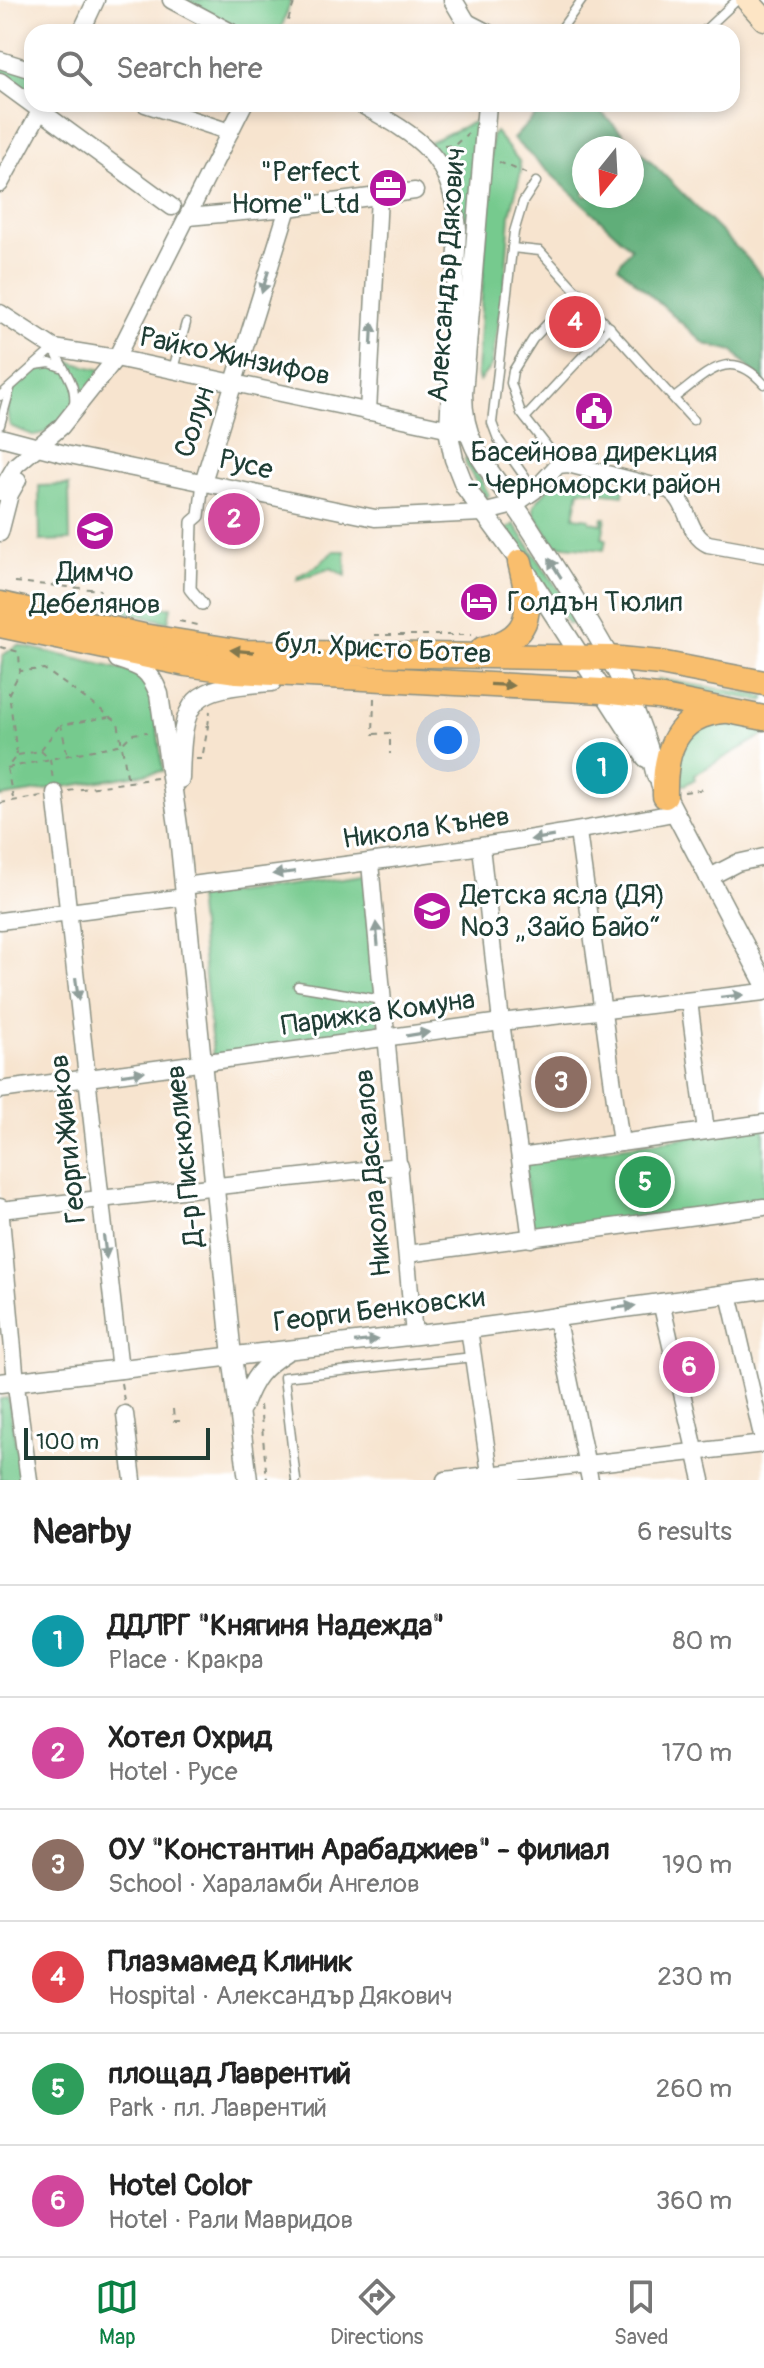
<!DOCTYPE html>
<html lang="en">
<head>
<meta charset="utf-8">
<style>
  body { margin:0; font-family:Pangolin,sans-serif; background:#f6f6f6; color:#222 }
  .compass { position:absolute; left:572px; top:136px; width:72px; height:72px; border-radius:50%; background:#fff; box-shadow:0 4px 12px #0003; rotate:198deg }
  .scale { position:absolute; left:24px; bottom:20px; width:186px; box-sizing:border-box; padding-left:8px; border:4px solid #1f3d34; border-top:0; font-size:22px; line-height:28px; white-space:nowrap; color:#1f3d34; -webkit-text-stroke:6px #fff; paint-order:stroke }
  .you { position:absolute; left:448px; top:740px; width:28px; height:28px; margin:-20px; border:6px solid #fff; border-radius:50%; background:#1a73e8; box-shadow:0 0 0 12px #1a73e833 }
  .badge { display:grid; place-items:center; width:52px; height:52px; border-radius:50%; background:#0b8043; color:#fff; font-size:26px; font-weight:700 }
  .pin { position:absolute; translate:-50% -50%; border:4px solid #fff; box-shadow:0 2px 8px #0006 }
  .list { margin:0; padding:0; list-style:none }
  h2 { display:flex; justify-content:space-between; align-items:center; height:104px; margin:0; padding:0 32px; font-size:34px }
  h2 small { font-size:26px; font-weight:400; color:#767676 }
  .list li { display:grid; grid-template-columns:52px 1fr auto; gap:24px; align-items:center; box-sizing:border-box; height:112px; padding:0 32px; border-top:2px solid #e0e0e0 }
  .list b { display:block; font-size:30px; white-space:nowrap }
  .list p { margin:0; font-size:26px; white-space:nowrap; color:#767676 }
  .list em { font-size:26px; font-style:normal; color:#767676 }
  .icon { flex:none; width:44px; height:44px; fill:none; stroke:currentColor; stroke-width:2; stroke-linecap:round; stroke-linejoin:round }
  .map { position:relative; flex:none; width:764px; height:1480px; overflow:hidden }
  .search { position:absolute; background:#fff; box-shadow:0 4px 12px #0003; left:24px; right:24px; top:24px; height:88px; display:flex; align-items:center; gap:20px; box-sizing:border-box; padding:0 28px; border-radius:24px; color:#767676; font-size:30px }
  .sheet { height:776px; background:#fff }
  nav { display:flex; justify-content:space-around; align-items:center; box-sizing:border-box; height:112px; border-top:2px solid #e0e0e0; background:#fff; font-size:22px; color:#767676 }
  nav a { display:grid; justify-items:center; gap:4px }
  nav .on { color:#0b8043 }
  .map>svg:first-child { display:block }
</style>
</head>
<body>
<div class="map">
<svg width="764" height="1480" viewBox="0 0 764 1480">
  <rect width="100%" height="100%" fill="#fff"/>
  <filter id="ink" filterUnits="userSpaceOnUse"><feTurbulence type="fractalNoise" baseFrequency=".0125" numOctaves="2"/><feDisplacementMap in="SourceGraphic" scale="16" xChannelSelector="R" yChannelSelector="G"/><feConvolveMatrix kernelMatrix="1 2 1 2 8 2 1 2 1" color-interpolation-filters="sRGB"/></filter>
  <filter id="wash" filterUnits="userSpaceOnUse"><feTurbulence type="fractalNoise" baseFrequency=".006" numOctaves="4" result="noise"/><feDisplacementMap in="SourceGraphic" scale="32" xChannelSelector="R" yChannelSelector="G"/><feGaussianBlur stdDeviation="1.8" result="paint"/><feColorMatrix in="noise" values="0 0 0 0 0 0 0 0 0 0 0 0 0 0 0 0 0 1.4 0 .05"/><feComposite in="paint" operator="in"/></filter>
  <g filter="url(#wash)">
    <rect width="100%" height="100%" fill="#f7e4cf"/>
    <g fill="#76ca8e" stroke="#4a8461" stroke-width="2">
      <path d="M184,0H291L280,32H241Z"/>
      <path d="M0,60L32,70V104L0,82Z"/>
      <path d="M487,116L459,331L458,229L429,142Z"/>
      <path d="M495,132L519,161L521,172L510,215L505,283L491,366L479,381L477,373L492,135Z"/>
      <path d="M58,359L106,371L61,427L35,436L10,426C1,390 9,390 34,366L60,367Z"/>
      <path d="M465,458L470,459L489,495L485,498L466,465Z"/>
      <path d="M565,474L624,488L623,495L579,490L574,517L590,519V522L602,524L603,518H606L602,538L606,539L604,550L555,545L534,514V505L556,479Z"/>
      <path d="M69,485L70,540L40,541L39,486Z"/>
      <path d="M514,524L568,604L576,623L568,624L507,529Z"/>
      <path d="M334,551H345L346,576L331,568L297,580L298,576L317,566Z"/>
      <path d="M104,607H171L168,622Z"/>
      <path d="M18,645L137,673L152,687L163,771L0,797L1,667L3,655Z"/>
      <path d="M658,679L764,696V701L658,684Z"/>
      <path d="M719,721L764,728V735L694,775L695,779L685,785L680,784C677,765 681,739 699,728C705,725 713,723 719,721Z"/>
      <path d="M366,875L380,1033L213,1056L197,897Z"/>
      <path d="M764,1126V1204L533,1236L524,1161Z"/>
      <path d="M8,1398L22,1480H0V1399Z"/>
    </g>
    <path fill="#60ae79" stroke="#407656" stroke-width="2" fill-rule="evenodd" d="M546,104H593L747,258L764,279V384L733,351L705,344L618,266L631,248L513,139ZM584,148H632V196H584Z"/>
  </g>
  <g filter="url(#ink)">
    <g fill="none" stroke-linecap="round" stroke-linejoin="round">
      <defs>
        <g id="service">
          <path d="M468,18L495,32"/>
          <path d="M559,32L582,0"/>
          <path d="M703,32L737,0"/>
          <path d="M512,248L540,251L693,420"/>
          <path d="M35,365L50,363L61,367"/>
          <path d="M173,369L186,323"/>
          <path d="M0,396L54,348C62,371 77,380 74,406"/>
          <path d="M674,398C707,374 729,345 764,384"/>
          <path d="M525,418L610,327"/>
          <path d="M0,425L10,389"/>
          <path d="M561,464L521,413L511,383L513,371L533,339L578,291"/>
          <path d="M534,490L498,439L492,423L514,232L523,202L536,182"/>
          <path d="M298,986L382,1000"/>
          <path d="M296,1480L284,1377L473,1357"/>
        </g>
        <path id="pedestrian" d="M202,604L190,589L192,522L199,516L203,482"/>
        <g id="minor">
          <path d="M171,0L231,32"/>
          <path d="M81,32L96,0"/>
          <path d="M0,60L32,70"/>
          <path d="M0,81L172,207"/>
          <path d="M145,104L230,132"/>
          <path d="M360,104C421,138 451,155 458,229L448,430"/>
          <path d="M0,184L44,104"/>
          <path d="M188,217L288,208L415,191"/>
          <path d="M0,313L54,348L116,358L460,431"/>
          <path d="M368,412L379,196"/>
          <path d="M0,437L65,454L375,518L482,513L514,505L534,491L558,465L568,464L669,490C690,502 686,534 708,544L764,554"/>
          <path d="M203,482L288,208"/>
          <path d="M0,492L16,465L61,427L116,358L244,104"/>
          <path d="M0,533L10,494L18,480"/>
          <path d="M55,793L120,1370"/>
          <path d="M578,832L621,1143"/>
          <path d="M481,847L501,1022L531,1239"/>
          <path d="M370,863L414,1335"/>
          <path d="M708,878L737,863L764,857"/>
          <path d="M184,886C348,865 511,845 673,813"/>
          <path d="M0,921L185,897"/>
          <path d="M689,1001L706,1131"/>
          <path d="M0,1090L501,1022L764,992"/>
          <path d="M520,1157L764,1123"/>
          <path d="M0,1207L17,1393L29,1480"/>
          <path d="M0,1210L400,1166"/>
          <path d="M407,1254L764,1207"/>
          <path d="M729,1294L764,1444"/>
          <path d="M661,1302L702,1480"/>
          <path d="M556,1316L590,1480"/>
          <path d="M469,1329L491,1480"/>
          <path d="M125,1414L133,1480"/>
          <path d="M445,1480L764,1444"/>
        </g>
        <g id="tertiary">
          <path d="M453,0L472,32"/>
          <path d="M487,104L463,394C463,454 497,475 526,522C577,603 634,681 656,776"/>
          <path d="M463,403L448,430L454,459L465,487L520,562L646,758"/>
          <path d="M118,659C143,667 149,669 159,694L178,826L232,1356L248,1480"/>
          <path d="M180,779C182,695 190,688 272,682"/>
          <path d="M660,784L764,982"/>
          <path d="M0,1383L469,1329L764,1289"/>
          <path d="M242,1407C253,1378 260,1368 287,1351"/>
        </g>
        <path id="secondary" d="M747,0L764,19"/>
        <g id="primary">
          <path d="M0,604L143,636L243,652L610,658L660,663L764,683"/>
          <path d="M0,625L186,664L237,671L602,691L658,697L764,718"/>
          <path d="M483,649C536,637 531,607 520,562"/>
          <path d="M665,796C664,753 674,715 724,711"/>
        </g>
      </defs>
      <use href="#service" stroke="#8b9082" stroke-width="11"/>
      <use href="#pedestrian" stroke="#8b9082" stroke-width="14"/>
      <use href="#minor" stroke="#8b9082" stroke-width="19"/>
      <use href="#tertiary" stroke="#8b9082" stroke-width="21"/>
      <use href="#secondary" stroke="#8b9082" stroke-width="25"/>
      <use href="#primary" stroke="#8b9082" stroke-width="27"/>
      <g stroke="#8b9082" stroke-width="2" stroke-dasharray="6 6" stroke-linecap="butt">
        <path d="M284,32L295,0"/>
        <path d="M444,146L455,145L468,133"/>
        <path d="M499,162L530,175"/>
        <path d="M15,582L101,590"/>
        <path d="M179,621L197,625"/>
        <path d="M374,635H472"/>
        <path d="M0,647L19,652L20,671L44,669L118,722L128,782"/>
        <path d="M374,698L373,734L390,733V754"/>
        <path d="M208,726L210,711"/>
        <path d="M41,751L50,759L53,780"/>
        <path d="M67,753L61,725L109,717"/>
        <path d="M18,755L40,751L59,726"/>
        <path d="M196,759H202L208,726H202"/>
        <path d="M7,768L122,744L132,734L147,732"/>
        <path d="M68,791L157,778"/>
        <path d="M684,792L706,789"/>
        <path d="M13,798L7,768L17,755L9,693L20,672"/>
        <path d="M0,803L42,796"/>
        <path d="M121,1383L124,1400"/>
        <path d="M260,1405L267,1480"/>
        <path d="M173,1409L174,1421H184"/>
      </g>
      <use href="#service" stroke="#fff" stroke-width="8"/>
      <use href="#pedestrian" stroke="#fff" stroke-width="11"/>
      <use href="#minor" stroke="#fff" stroke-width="16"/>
      <use href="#tertiary" stroke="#fff" stroke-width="18"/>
      <use href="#secondary" stroke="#fde5c5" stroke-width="22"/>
      <use href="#primary" stroke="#f9be6d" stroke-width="24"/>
    </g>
    <defs><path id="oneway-solid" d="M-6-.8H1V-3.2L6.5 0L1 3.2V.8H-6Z" transform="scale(2)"/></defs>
    <g fill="#8f9e9a">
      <use href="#oneway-solid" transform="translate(265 282) rotate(107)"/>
      <use href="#oneway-solid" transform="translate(372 334) rotate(-87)"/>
      <use href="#oneway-solid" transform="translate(555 568) rotate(-122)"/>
      <use href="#oneway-solid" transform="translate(542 838) rotate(171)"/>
      <use href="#oneway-solid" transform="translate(284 873) rotate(173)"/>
      <use href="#oneway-solid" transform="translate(377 934) rotate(-95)"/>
      <use href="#oneway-solid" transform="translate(77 989) rotate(83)"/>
      <use href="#oneway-solid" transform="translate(732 996) rotate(-7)"/>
      <use href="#oneway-solid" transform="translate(418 1034) rotate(-9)"/>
      <use href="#oneway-solid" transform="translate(133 1073) rotate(-8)"/>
      <use href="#oneway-solid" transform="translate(105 1247) rotate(83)"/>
      <use href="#oneway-solid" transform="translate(624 1307) rotate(-7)"/>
      <use href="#oneway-solid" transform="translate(366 1341) rotate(-7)"/>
    </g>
    <g fill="#81774e">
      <use href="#oneway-solid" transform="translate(242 651) rotate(-175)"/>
      <use href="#oneway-solid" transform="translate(502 685) rotate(3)"/>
    </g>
  </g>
  <defs>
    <symbol id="office-disc" viewBox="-11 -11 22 22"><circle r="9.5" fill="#b5179e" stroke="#fff"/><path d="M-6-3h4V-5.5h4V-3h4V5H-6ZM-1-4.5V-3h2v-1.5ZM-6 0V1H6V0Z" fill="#fff"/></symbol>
    <symbol id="civic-disc" viewBox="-11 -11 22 22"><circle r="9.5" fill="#b5179e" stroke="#fff"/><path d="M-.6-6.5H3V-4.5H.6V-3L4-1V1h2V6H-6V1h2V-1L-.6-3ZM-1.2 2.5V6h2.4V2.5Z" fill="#fff"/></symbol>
    <symbol id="school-disc" viewBox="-11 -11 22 22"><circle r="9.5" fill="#b5179e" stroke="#fff"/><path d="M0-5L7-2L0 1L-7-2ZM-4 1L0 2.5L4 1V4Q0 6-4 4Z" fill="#fff"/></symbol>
    <symbol id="hotel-disc" viewBox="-11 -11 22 22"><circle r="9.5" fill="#b5179e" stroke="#fff"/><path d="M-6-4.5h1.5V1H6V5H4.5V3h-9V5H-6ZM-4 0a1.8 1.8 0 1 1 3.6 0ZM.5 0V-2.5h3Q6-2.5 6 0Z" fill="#fff"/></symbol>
  </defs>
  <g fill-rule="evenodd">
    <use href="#office-disc" x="366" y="166" width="44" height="44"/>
    <use href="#civic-disc" x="572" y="389" width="44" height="44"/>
    <use href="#school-disc" x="73" y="509" width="44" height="44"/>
    <use href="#hotel-disc" x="457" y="580" width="44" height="44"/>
    <use href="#school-disc" x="410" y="889" width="44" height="44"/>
  </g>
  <g text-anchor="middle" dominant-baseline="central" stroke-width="6" stroke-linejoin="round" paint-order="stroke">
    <g font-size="28" fill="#1f3d34" stroke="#fff">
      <text x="360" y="172" text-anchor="end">"Perfect<tspan x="360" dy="32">Home" Ltd</tspan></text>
      <text x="594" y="452">Басейнова дирекция<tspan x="594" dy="32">- Черноморски район</tspan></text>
      <text x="95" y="572">Димчо<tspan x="95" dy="32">Дебелянов</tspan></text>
      <text x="507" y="602" text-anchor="start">Голдън Тюлип</text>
      <text x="460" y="895" text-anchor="start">Детска ясла (ДЯ)<tspan x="460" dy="32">№3 „Зайо Байо“</tspan></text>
    </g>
    <g font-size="28" fill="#1f3d34" stroke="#fff">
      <text transform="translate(447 275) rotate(-86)">Александър Дякович</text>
      <text transform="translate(235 357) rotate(12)">Райко Жинзифов</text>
      <text transform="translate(195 422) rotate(-72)">Солун</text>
      <text transform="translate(246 465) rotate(13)">Русе</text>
      <text transform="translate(383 649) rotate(3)">бул. Христо Ботев</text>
      <text transform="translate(426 828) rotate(-8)">Никола Кънев</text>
      <text transform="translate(378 1013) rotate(-8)">Парижка Комуна</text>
      <text transform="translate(68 1139) rotate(-96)">Георги Живков</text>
      <text transform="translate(185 1156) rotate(-96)">Д-р Пискюлиев</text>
      <text transform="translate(373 1173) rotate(-95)">Никола Даскалов</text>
      <text transform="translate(379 1310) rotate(-7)">Георги Бенковски</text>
    </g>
  </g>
</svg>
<svg class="compass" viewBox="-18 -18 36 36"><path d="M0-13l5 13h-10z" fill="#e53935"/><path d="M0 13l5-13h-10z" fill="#767676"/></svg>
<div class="scale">100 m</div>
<div class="you"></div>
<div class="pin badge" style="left:602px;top:768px;background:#0f9aa8">1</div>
<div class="pin badge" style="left:234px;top:519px;background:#d1479c">2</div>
<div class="pin badge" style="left:561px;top:1082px;background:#8d6e63">3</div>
<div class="pin badge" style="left:575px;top:322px;background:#e0444e">4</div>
<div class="pin badge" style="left:645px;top:1182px;background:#2e9e5b">5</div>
<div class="pin badge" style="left:689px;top:1367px;background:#d1479c">6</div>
<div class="search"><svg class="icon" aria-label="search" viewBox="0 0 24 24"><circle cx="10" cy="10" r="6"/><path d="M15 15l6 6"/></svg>Search here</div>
</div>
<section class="sheet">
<h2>Nearby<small>6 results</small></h2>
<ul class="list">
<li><span class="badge" style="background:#0f9aa8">1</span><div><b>ДДЛРГ &quot;Княгиня Надежда&quot;</b><p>Place · Кракра</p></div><em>80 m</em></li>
<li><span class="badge" style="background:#d1479c">2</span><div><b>Хотел Охрид</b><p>Hotel · Русе</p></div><em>170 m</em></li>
<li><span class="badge" style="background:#8d6e63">3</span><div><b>ОУ &quot;Константин Арабаджиев&quot; - филиал</b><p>School · Хараламби Ангелов</p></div><em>190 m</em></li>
<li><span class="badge" style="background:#e0444e">4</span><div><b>Плазмамед Клиник</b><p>Hospital · Александър Дякович</p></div><em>230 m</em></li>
<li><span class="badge" style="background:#2e9e5b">5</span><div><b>площад Лаврентий</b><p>Park · пл. Лаврентий</p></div><em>260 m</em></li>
<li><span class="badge" style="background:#d1479c">6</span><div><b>Hotel Color</b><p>Hotel · Рали Мавридов</p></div><em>360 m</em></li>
</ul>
</section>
<nav>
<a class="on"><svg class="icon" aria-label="map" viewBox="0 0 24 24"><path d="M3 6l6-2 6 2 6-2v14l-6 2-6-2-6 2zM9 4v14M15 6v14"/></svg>Map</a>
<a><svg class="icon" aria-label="directions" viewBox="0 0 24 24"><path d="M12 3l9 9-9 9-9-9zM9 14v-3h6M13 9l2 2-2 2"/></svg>Directions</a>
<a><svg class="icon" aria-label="saved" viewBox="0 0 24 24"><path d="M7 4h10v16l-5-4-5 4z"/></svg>Saved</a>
</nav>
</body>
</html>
